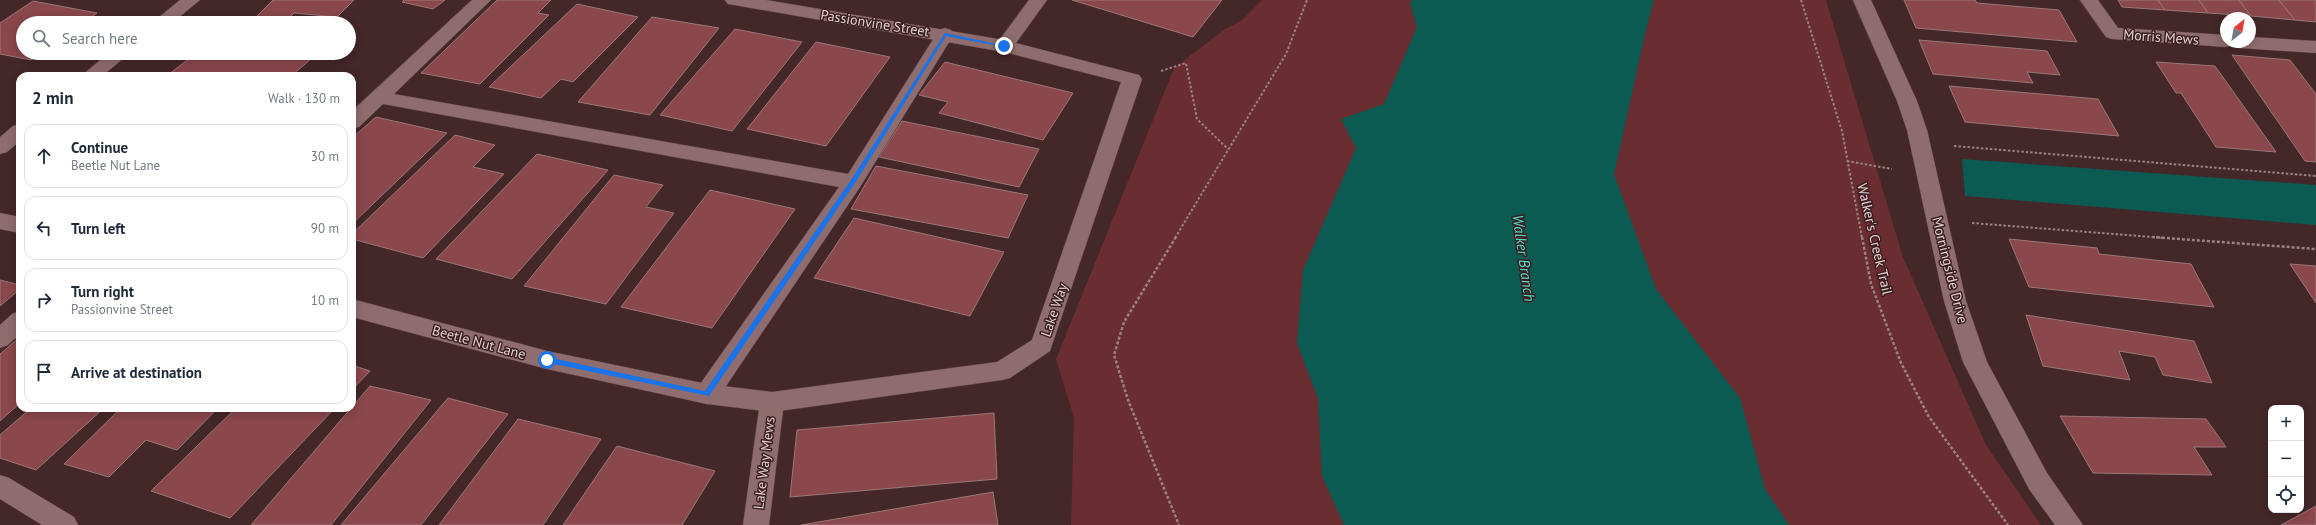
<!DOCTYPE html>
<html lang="en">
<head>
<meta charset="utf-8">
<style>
  body { margin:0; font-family:"PT Sans",sans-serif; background:#f2f2f3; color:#1f2937 }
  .controls { position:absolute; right:12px; bottom:12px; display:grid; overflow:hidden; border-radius:8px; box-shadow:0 2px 10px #0003 }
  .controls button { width:36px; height:36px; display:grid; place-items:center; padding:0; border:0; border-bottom:1px solid #e0e1e3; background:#fff; color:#1f2937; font:20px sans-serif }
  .compass { position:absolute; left:2220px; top:12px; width:36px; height:36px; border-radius:50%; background:#fff; box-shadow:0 2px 10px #0003; rotate:31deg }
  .stop { position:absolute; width:12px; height:12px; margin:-9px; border:3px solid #1a73e8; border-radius:50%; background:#fff }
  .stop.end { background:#1a73e8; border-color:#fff; box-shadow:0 1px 4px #0008 }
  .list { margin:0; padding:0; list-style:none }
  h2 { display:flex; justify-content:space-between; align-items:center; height:52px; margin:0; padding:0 16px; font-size:17px }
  h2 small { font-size:13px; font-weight:400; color:#747a83 }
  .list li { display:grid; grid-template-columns:26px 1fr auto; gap:12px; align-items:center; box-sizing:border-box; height:64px; margin:0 8px 8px; padding:0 8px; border:1px solid #e0e1e3; border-radius:12px }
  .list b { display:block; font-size:15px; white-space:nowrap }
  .list p { margin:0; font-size:13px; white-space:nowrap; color:#747a83 }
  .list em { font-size:13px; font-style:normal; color:#747a83 }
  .icon { flex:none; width:22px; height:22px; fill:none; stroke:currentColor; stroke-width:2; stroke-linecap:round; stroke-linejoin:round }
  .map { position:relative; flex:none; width:2316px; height:525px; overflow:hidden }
  .search { position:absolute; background:#fff; box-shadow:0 2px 10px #0003; left:16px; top:16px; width:340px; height:44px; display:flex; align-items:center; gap:10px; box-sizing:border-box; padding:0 14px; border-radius:22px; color:#747a83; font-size:15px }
  .panel { position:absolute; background:#fff; box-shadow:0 2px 10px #0003; left:16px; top:72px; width:340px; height:340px; border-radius:12px }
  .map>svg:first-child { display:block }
</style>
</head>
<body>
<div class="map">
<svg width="2316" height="525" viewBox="0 0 2316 525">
  <rect width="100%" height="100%" fill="#442728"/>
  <path fill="#692d32" d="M1262,0H1826L1903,257L1986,445L2041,525H1071L1074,418L1056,359L1174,68L1225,29L1241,21Z"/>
  <g fill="#0b5b52">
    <path d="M1412,0H1654L1645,34L1614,174L1656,289L1740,398L1765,489L1789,525H1344L1322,476L1318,399L1297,343L1303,270L1356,148L1341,119L1384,104L1417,27L1410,3Z"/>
    <path d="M1962,159L2316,185V225L1965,196Z"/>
  </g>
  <g fill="#8a474c" stroke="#9a7778">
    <path d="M273,0H354L337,17L294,13L284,23H250Z"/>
    <path d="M404,0H445L433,9L402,2Z"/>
    <path d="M497,0H551L538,13L549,15L480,84L421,73Z"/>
    <path d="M1072,0H1222L1193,37Z"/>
    <path d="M1904,0H1975L1977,3L2059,10L2077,42L1916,28Z"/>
    <path d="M2118,0H2158L2165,10L2122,7Z"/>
    <path d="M2158,0H2199L2208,13L2165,10Z"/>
    <path d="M2199,0H2239L2251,16L2208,13Z"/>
    <path d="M2239,0H2279L2295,20L2251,16Z"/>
    <path d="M2279,0H2316V22L2295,20Z"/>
    <path d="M33,1L97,13L84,23H23V53H42L31,60L0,54V23Z"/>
    <path d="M577,4L638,17L573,82L561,79L541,98L489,87Z"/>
    <path d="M652,17L719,28L650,115L578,102Z"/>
    <path d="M735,29L802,42L732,131L660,115Z"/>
    <path d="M1919,40L2047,51L2060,75L2027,72L2033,83L1933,74Z"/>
    <path d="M816,42L890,57L826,146L747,129Z"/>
    <path d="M196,53H318L291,76L168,75Z"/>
    <path d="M2232,55L2290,60L2316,94V162L2305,161Z"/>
    <path d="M945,62L1073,93L1043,140L939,113L948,102L919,95Z"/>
    <path d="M2156,62L2215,66L2276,152L2216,147L2181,93H2176Z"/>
    <path d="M1949,86L2098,99L2119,136L1965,122Z"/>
    <path d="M376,117L447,133L352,224V138Z"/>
    <path d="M902,121L1039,149L1019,187L879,157Z"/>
    <path d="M455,135L495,145L473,167L504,174L423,258L352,239V234Z"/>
    <path d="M537,154L608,170L512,279L436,259Z"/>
    <path d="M876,166L1028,195L1008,238L851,209Z"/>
    <path d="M614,175L663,185L646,207L674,213L606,304L524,286Z"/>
    <path d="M710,190L795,209L712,328L621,307Z"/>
    <path d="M854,218L1004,252L970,316L814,278Z"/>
    <path d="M2009,239L2097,248L2099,254L2191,264L2214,307L2029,287Z"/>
    <path d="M2290,264L2316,266V303Z"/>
    <path d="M0,280L20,285V289L0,306Z"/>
    <path d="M2026,315L2194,341L2212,383L2163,375L2155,357L2119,351L2130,380L2043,366Z"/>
    <path d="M20,337V403L0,421V354Z"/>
    <path d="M352,365L370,371L352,390Z"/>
    <path d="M370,386L431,400L331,525H251Z"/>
    <path d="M448,398L508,414L421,525H341Z"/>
    <path d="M31,408H104L36,470L0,458V435Z"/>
    <path d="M121,408H218L177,450L146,440L109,477L64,464Z"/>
    <path d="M236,408H335L230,518L151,491Z"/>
    <path d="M994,413L997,479L790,497L797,430Z"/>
    <path d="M2060,416L2206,419L2226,447H2194L2212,475L2093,473Z"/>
    <path d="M518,419L601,439L543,525H439Z"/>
    <path d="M617,446L715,471L682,525H563Z"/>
    <path d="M993,492L998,525H801Z"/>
    <path d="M2316,506V525H2281Z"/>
  </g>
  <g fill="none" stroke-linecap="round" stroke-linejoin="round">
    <defs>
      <g id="lane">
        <path d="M472,0H491L394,94L848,174L939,30L945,28L951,30L954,34L860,187L716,401L707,404L698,401L695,394L698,387L839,187L383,104L359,127L352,128V111Z"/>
        <path d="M1029,0H1047L1011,50L1004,52L997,50L995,46Z"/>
        <path d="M20,311V334L8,345L0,348V325L12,314Z"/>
        <path d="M772,392L781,395L784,402L769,525H743L760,402L763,395Z"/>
        <path d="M0,475L9,478L74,517L78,525H42L0,499Z"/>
      </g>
      <g id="street">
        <path d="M180,0H200L172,23H152Z"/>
        <path d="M725,0H766L1004,40L1139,75L1142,79L1050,351L1010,378L1002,380L772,412L707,404L547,369L352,317V299L547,351L707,384L772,392L997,362L1032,340L1121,82L1004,52L734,5L728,4Z"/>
        <path d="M1853,0H1871L1917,101L1927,130L1966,301L1987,362L2047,473L2083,525H2055L2029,489L1963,362L1944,301L1907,130L1897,101Z"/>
        <path d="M2080,0H2098L2118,28L2226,35V42H2250V37L2316,41V53L2239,48L2232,45L2226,47L2112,39L2106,37Z"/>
        <path d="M109,53H130L102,76H81Z"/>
        <path d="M20,124V141L7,152L0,154V137L13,126Z"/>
        <path d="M0,213L20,217V233L0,229Z"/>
      </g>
    </defs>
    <use href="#lane" stroke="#5e4547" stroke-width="1"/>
    <use href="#street" stroke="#5e4547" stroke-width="1"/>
    <g stroke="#9a8283" stroke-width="2" stroke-dasharray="2.5 2" stroke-linecap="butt">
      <path d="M1801,0L1842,131L1862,238"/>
      <path d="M1161,71L1186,63L1197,119L1228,149"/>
      <path d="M1954,146L2316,176"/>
      <path d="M1847,161L1892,169"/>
      <path d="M1972,223L2165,238"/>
      <path d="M1175,238L1286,54L1307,0"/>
    </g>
    <g stroke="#9a8283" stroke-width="2.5" stroke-dasharray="3 2" stroke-linecap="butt">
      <path d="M1176,237L1124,322L1114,355L1128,400L1179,525"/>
      <path d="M1862,237L1871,284L1901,363L1929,417L2008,525"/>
      <path d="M2152,237L2316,249"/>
    </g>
    <use href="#lane" fill="#8f6c6d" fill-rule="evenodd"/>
    <use href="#street" fill="#8f6c6d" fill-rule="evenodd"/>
  </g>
  <path fill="#1a73e8" d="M945,33L1006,46L1004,47L946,36L855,183L709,396L544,362L543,360L547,357L705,391L851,180Z"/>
  <g text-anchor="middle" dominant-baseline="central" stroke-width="3" stroke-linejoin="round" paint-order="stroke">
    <g font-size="14" fill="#e5d1d2" stroke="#391d1f">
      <text transform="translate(875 23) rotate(9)">Passionvine Street</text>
      <text transform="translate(2161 37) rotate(4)">Morris Mews</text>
      <text transform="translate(1875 239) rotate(77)">Walker's Creek Trail</text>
      <text transform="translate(1950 270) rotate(76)">Morningside Drive</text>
      <text transform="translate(1054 310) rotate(-71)">Lake Way</text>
      <text transform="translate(479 342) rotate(15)">Beetle Nut Lane</text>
      <text transform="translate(764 463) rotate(-83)">Lake Way Mews</text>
    </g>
    <g font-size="15" font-style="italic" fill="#53dbc9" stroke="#391d1f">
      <text transform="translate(1524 258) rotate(82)">Walker Branch</text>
    </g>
  </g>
</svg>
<div class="controls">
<button>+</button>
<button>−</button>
<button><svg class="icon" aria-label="locate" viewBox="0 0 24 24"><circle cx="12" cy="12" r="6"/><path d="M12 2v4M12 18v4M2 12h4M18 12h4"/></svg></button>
</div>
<svg class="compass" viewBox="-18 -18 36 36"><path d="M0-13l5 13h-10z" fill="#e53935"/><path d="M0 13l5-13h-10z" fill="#747a83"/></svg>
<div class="stop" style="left:547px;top:360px"></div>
<div class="stop end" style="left:1004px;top:46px"></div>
<div class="search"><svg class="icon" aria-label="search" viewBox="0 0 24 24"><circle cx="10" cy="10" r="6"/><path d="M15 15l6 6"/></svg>Search here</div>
<section class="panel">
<h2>2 min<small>Walk · 130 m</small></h2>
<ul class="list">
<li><svg class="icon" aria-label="ahead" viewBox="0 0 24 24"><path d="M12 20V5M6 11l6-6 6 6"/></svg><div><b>Continue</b><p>Beetle Nut Lane</p></div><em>30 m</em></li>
<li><svg class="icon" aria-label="left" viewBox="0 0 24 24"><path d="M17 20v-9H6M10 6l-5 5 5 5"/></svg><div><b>Turn left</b></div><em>90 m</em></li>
<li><svg class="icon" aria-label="right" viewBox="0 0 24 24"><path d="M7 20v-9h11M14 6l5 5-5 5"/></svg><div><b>Turn right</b><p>Passionvine Street</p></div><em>10 m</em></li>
<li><svg class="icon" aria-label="arrive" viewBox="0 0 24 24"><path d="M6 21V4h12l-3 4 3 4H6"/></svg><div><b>Arrive at destination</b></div></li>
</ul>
</section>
</div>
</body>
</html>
